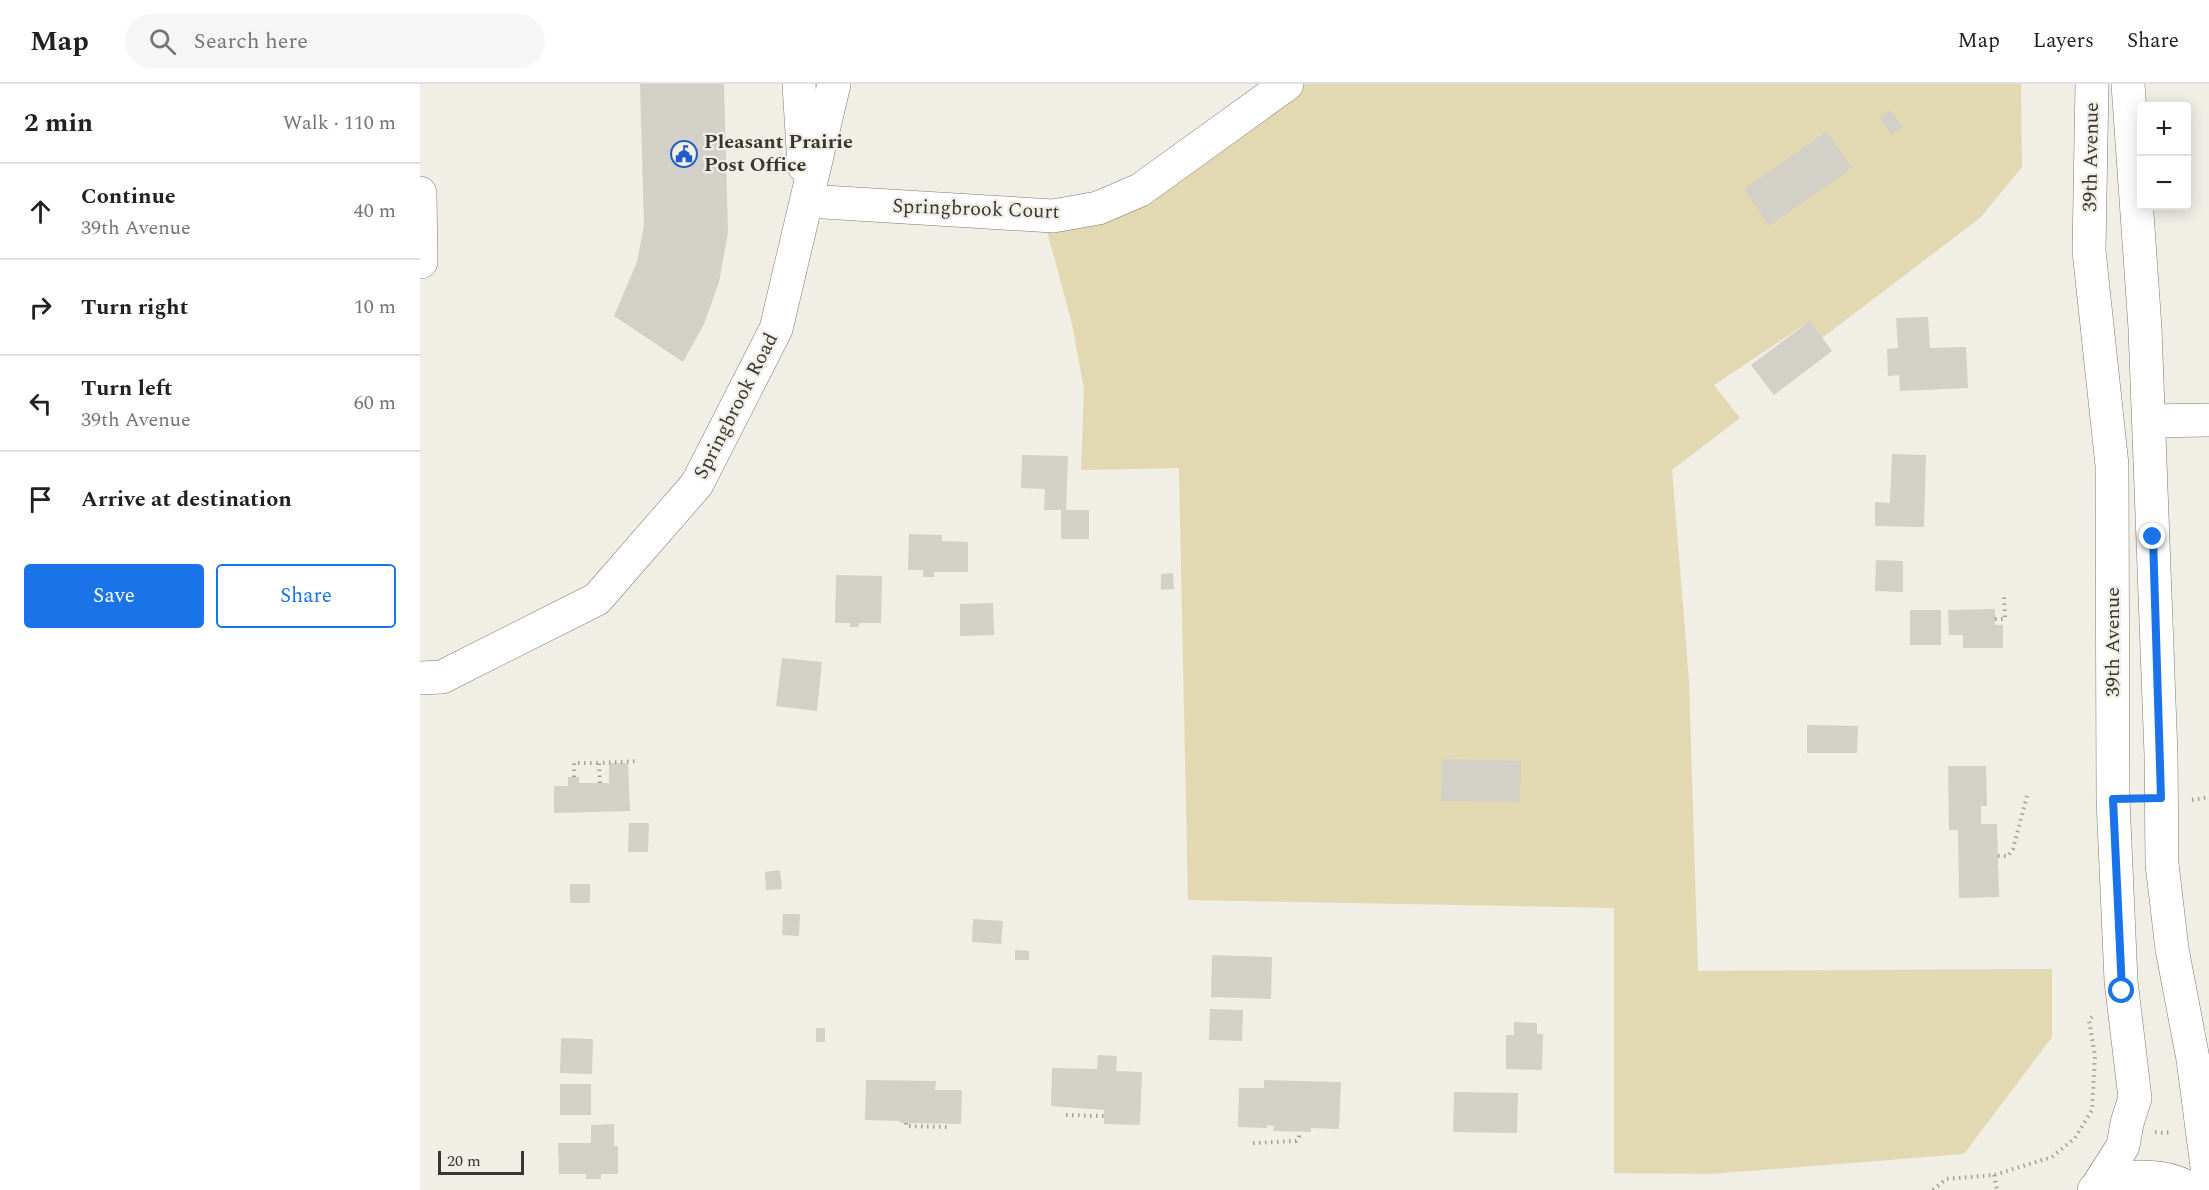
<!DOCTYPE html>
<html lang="en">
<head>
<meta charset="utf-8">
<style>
  body { margin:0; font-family:Spectral,serif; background:#f6f6f6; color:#202124 }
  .controls { position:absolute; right:18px; top:18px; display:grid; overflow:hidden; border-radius:6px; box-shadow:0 3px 15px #0003 }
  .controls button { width:54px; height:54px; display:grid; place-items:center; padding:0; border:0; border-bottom:2px solid #e0e0e0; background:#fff; color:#202124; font:30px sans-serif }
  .scale { position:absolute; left:18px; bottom:15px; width:86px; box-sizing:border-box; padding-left:6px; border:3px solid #373632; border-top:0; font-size:16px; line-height:21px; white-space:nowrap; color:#373632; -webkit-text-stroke:4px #f0eee5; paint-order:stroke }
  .stop { position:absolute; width:18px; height:18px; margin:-14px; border:4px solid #1a73e8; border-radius:50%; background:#fff }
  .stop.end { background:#1a73e8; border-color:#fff; box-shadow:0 2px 6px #0008 }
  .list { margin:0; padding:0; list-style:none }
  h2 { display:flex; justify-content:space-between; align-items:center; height:78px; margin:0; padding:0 24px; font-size:26px }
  h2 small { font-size:20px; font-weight:400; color:#757577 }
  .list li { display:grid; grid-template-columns:39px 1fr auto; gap:18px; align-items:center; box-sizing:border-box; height:96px; padding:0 24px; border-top:2px solid #e0e0e0 }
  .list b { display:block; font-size:22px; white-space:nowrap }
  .list p { margin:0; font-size:20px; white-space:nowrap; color:#757577 }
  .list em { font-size:20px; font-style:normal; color:#757577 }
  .actions { display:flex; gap:12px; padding:18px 24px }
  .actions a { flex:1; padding:14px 0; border:2px solid #1a73e8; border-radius:6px; text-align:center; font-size:21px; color:#1a73e8 }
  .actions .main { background:#1a73e8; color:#fff }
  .icon { flex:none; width:33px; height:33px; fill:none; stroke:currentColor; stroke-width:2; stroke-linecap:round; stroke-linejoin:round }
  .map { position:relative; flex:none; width:1789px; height:1106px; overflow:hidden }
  header { display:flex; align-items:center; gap:36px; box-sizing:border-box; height:84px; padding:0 30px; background:#fff; border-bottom:2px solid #e0e0e0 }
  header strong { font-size:28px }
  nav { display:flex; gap:33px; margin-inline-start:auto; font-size:21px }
  .search { width:420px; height:54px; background:#f6f6f6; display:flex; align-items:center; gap:15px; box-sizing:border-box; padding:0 21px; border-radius:33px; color:#757577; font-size:22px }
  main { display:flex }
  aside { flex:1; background:#fff }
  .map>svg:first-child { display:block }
</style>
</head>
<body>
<header>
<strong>Map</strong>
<div class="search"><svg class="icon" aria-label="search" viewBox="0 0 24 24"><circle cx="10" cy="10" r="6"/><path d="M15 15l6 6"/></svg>Search here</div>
<nav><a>Map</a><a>Layers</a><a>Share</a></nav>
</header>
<main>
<aside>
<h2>2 min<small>Walk · 110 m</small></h2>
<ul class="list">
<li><svg class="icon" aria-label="ahead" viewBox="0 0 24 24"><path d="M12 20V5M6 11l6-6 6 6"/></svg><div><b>Continue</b><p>39th Avenue</p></div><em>40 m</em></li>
<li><svg class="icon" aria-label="right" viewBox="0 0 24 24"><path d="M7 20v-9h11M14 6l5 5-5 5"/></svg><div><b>Turn right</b></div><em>10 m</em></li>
<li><svg class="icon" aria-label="left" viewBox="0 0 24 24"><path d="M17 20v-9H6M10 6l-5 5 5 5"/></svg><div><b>Turn left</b><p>39th Avenue</p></div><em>60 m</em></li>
<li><svg class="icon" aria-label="arrive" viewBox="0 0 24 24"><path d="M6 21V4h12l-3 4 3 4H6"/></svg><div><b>Arrive at destination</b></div></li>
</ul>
<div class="actions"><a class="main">Save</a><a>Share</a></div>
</aside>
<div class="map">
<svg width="1789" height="1106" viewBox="0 0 1789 1106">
  <rect width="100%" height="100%" fill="#f0eee5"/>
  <path fill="#e2d8b1" d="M867,0H1601L1602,83L1560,134L1402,254L1390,237L1294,301L1320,334L1252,386L1269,597L1278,887L1632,885V953L1544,1070L1290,1090L1194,1089V824L768,816L759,384L661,386L664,305L652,240L623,132L678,124Z"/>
  <g fill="#d2d0c7">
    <path d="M220,0H304L308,149L299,198L284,240L263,278L194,232L217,178L224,141Z"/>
    <path d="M1471,26L1483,43L1471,51L1460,33Z"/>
    <path d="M1407,47L1432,84L1349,142L1324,105Z"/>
    <path d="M1508,233L1510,264L1546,263L1548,304L1480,307L1479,291L1468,292L1467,265L1478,264L1476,234Z"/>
    <path d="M1390,237L1412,267L1354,311L1331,281Z"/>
    <path d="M1472,370L1506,371L1504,443L1455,442V418L1470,419Z"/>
    <path d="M602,371L648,372L646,426H669V455H641V426H624L625,405L601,404Z"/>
    <path d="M489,450L522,451V457L548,458V488H514V493H503V486H488Z"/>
    <path d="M1456,476L1483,477V508L1455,507Z"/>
    <path d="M753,489L754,505L741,506V490Z"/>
    <path d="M416,491L462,492L461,539H439V543H430V539H415Z"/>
    <path d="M573,519L574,551L540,552V520Z"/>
    <path d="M1575,525V541H1583V564H1543V551H1529L1528,526Z"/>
    <rect x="1490" y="526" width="31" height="35"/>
    <path d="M362,574L402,578L397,627L356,622Z"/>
    <path d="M1387,641L1438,642L1437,669H1387Z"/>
    <path d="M1022,675L1101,677L1100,718L1021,717Z"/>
    <path d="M189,679H208L210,727L134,729V702H148V693H159V699H189Z"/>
    <path d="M1528,682H1566L1567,722H1561V740H1577L1579,813L1539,814L1538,746H1529Z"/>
    <path d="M209,739H229L228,768H208Z"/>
    <path d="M360,786L362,805L346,806L345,788Z"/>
    <rect x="150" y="800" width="20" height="19"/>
    <path d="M363,830H380L379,852L362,851Z"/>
    <path d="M553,835L583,837L581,860L552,858Z"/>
    <path d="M595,866L609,867V876H595Z"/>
    <path d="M792,871L852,873L851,915L791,913Z"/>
    <path d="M790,925L823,926L822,957L789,956Z"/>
    <path d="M1094,938L1117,939V950H1123L1122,986L1086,985V951H1094Z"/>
    <rect x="396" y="944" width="9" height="14"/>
    <path d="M141,954L173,955L172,990L140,989Z"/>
    <path d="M678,971L697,972L696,987L722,988L720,1041L684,1040V1026L631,1022L632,984L677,985Z"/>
    <path d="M446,996L516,997L515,1006H542L541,1040L480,1039V1037L445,1036Z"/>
    <path d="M844,996L921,998L919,1045L891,1044V1048L853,1047L854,1042L847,1041V1044L818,1043L819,1004H844Z"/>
    <rect x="140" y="1000" width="31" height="31"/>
    <path d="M1034,1008L1098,1009L1097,1049L1033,1048Z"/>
    <path d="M194,1040V1062H198V1090H181V1095H166V1090H139L138,1059H171V1041Z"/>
  </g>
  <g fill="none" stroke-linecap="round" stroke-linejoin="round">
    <defs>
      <g id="minor">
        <path d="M379,0L384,82"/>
        <path d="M0,109L1,178"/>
        <path d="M387,117L633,132L678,124L720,106L867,0"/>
        <path d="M1729,337L1789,336"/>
        <path d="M0,594L22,593L177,515L277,400L356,245L414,0"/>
      </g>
      <g id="major">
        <path d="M1672,0L1669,167L1692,381L1693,715L1701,897L1715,1014L1707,1039L1703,1062L1675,1106"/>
        <path d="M1708,0L1725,244L1741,671L1742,780L1752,865L1773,975L1789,1098"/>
        <path d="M1674,1106C1684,1102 1696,1096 1706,1094C1727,1091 1754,1094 1772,1106"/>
      </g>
    </defs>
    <use href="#minor" stroke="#7c7a72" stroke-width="34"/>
    <use href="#major" stroke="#7c7a72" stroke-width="34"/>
    <g stroke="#a1a099" stroke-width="4" stroke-dasharray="1.5 4.5" stroke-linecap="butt">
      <path d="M1575,535H1585L1584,510"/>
      <path d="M154,693V679H179"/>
      <path d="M180,699L179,679L219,677"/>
      <path d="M1772,716L1789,713"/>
      <path d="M1578,772H1588L1593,765L1608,708"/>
      <path d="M646,1031L684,1032"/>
      <path d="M486,1039V1042L528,1043"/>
      <path d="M1735,1048L1744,1049L1751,1048"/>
      <path d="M833,1059L876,1057L879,1053V1048"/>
      <path d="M1574,1091L1577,1106"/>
      <path d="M1513,1106L1526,1095L1574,1091L1632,1073L1655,1054L1672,1026L1675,972L1669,936L1673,932"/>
    </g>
    <use href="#minor" stroke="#fff" stroke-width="33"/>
    <use href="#major" stroke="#fff" stroke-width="33"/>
  </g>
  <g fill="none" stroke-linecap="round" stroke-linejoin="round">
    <path stroke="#1a73e8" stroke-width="8" d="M1702,907L1693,715L1741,714L1733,453"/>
  </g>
  <defs>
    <symbol id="civic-ring" viewBox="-11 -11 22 22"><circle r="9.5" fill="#f0eee5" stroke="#225cc9" stroke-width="1.5"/><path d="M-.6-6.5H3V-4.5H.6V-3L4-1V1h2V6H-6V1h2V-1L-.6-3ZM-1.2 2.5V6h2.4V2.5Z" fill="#225cc9"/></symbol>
  </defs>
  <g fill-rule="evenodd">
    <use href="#civic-ring" x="249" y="55" width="30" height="30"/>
  </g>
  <g text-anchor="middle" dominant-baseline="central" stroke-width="4.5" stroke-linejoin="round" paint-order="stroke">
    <g font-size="20" font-weight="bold" fill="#373632" stroke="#f0eee5" text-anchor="start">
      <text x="284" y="58">Pleasant Prairie<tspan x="284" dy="23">Post Office</tspan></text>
    </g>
    <g font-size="20" fill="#373632" stroke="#f0eee5">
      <text transform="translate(1671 73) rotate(-89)">39th Avenue</text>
      <text transform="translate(556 125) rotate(2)">Springbrook Court</text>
      <text transform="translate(316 322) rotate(-63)">Springbrook Road</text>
      <text transform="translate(1693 558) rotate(-90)">39th Avenue</text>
    </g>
  </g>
</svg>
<div class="controls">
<button>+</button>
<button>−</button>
</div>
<div class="scale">20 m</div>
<div class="stop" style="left:1702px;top:907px"></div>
<div class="stop end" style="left:1733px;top:453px"></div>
</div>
</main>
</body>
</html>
